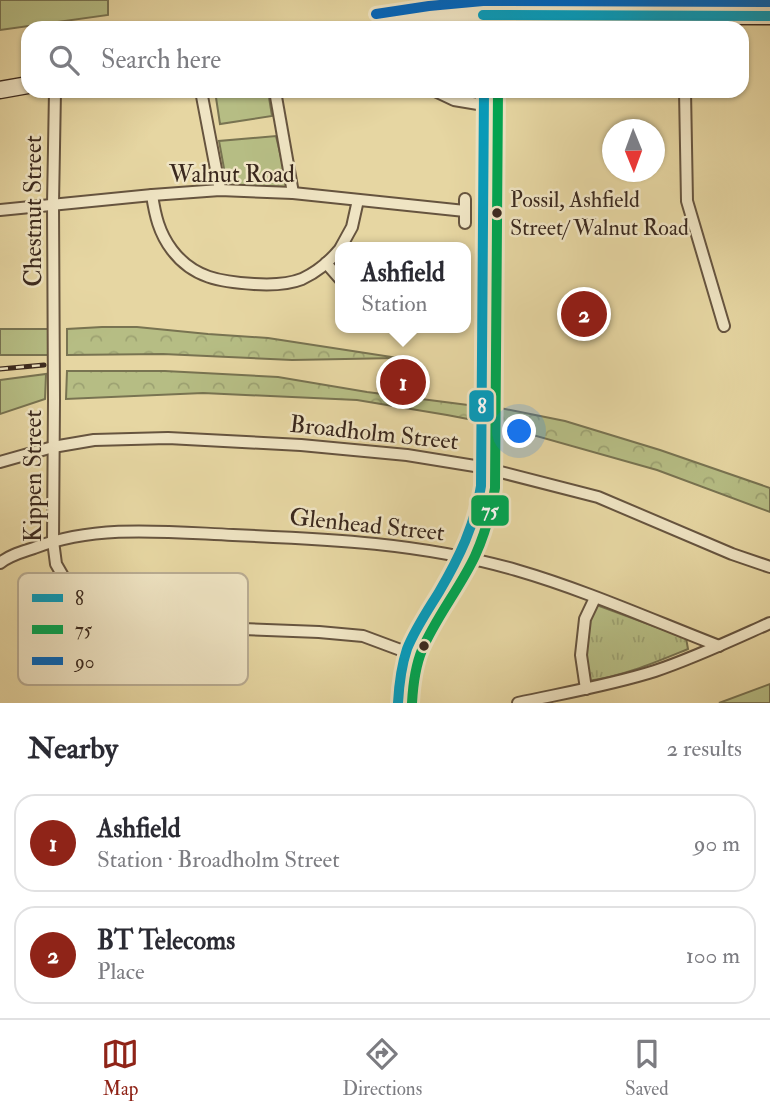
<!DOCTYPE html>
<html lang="en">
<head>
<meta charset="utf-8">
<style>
  body { margin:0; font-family:"IM FELL Double Pica",serif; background:#f7f7f7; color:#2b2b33 }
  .compass { position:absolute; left:602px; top:119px; width:63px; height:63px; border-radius:50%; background:#fff; box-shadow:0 2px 5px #0004; rotate:179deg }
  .you { position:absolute; left:520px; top:432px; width:24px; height:24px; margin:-18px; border:5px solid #fff; border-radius:50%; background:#1a73e8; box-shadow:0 0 0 10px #1a73e833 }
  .badge { display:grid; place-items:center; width:46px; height:46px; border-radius:50%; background:#8f2418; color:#fff; font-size:23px; font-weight:700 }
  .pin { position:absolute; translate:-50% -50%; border:4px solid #fff; box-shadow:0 2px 7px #0006 }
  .popup { position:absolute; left:335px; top:242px; width:136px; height:91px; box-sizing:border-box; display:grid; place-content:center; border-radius:14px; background:#fff; filter:drop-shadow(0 2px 5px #0005); font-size:23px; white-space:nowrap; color:#7c7c81 }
  .popup b { font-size:26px; color:#2b2b33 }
  .popup::after { content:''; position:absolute; left:50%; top:100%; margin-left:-14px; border:14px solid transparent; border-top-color:#fff }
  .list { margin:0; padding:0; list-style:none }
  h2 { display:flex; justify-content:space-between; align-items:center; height:91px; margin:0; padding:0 28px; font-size:30px }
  h2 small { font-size:23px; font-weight:400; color:#7c7c81 }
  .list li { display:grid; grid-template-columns:46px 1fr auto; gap:21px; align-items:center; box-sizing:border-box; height:98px; margin:0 14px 14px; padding:0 14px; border:2px solid #e1e1e2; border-radius:21px }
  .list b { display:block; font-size:26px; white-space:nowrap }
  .list p { margin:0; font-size:23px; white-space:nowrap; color:#7c7c81 }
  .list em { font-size:23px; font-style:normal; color:#7c7c81 }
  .icon { flex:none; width:38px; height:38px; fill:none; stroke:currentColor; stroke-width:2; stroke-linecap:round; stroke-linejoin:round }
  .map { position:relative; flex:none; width:770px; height:703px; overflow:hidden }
  .search { position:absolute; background:#fff; box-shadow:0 2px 5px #0004; left:21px; right:21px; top:21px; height:77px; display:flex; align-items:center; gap:18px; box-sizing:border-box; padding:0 24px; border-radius:21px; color:#7c7c81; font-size:26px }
  .sheet { height:315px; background:#fff }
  nav { display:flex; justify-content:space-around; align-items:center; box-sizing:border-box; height:98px; border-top:2px solid #e1e1e2; background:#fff; font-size:19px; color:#7c7c81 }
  nav a { display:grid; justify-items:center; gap:4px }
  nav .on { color:#8f2418 }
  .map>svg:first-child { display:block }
</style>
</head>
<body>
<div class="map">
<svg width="770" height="703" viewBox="0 0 770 703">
  <defs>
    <pattern id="forest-crowns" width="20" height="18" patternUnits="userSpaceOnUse" patternTransform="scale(1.75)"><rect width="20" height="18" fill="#b6bd84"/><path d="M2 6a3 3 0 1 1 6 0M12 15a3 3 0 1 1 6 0" fill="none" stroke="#9da272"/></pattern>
    <pattern id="park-tufts" width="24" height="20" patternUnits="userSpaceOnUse" patternTransform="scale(1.75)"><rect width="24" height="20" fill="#b6bd84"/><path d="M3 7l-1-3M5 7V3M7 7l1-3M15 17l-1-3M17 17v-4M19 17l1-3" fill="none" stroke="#9da272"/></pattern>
  </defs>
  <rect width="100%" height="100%" fill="#e6d6a2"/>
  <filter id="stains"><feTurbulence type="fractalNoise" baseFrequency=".00286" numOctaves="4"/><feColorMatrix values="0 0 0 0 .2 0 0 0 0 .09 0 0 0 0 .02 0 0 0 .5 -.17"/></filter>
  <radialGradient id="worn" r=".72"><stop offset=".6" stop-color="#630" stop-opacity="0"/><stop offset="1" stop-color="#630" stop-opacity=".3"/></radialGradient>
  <g fill="#b6bd84" stroke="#787351" stroke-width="2">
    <path d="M0,0H108V15L0,30Z"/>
    <path d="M215,91H268L272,116L220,124Z"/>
    <path d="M276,136L288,187L227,185L219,141Z"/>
    <rect x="0" y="329" width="48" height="26"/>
    <path d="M46,374L45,399L0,414V380Z"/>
    <path d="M770,684V703H719Z"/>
  </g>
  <g fill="url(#forest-crowns)" stroke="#787351" stroke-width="2">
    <path d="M102,327H137L208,334L268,338L398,358L292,360L163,354L67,355V329Z"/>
    <path d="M67,371H165L278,377L367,392L468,405L500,408L565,421L660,450L770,488V512L657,470L494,424L447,415L357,400L203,393L66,399Z"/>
  </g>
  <path fill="url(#park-tufts)" stroke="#787351" stroke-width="2" d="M594,604L686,638L688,649C656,662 624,676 588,681C582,649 584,634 594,604Z"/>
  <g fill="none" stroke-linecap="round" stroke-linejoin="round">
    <defs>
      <g id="street">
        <path d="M483,28V0"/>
        <path d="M55,91L53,204L54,399L53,541L56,564L74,595L104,616L137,625L319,632L363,636L406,652"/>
        <path d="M201,91L220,190"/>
        <path d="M275,91L293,193"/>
        <path d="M435,91L454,100L484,105"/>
        <path d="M685,91L687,201L724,326"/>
        <path d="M152,195C155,215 159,233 172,250C193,278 221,282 254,284C270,285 287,285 302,279C317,272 330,261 340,249"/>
        <path d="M465,199V223"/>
        <path d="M0,210L152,195L220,190L293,193L465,211"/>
        <path d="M341,247L352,227L358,200"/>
        <path d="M326,263L340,279"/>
        <path d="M0,462L53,447L94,440L168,438L301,445L407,455L481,467L598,497L732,554L770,567"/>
        <path d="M0,563C10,555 22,552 34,548C97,524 166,532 233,535C329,539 422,543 516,570C585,590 652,620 719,646"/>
        <path d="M586,689L581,655L585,619L595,598"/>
        <path d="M398,703C399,686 401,670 406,654C410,639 420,624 428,610C453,567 475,538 481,486L484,91"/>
        <path d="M518,703C564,693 611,685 655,671C694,658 732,640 770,623"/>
      </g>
      <g id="secondary">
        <path d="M378,28L430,20L483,15L770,16"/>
        <path d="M0,90L28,85"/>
      </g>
    </defs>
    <use href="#street" stroke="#66543f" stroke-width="14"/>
    <use href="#secondary" stroke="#3b291e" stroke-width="19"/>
    <use href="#street" stroke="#efe4c3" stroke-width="10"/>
    <use href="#secondary" stroke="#efe4c3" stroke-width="16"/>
    <defs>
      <path id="rail" d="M0,369L44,365"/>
    </defs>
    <use href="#rail" stroke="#3b291e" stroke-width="5"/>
    <use href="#rail" stroke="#efe4c3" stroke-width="2.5" stroke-dasharray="8" stroke-linecap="butt"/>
    <defs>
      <g id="bus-1">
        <path d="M483,15L770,16"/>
        <path d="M398,703C399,685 401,667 407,649C415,629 428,610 439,592C459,558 475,525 481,486L484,91"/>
      </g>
      <path id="bus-2" d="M412,703C413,685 415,667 422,650C436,617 460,588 475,556C485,534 491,512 495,488L498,91"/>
      <path id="bus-3" d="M376,14L429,6L483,1L770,2"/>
    </defs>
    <use href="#bus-1" stroke="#efe4c3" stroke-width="16"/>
    <use href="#bus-2" stroke="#efe4c3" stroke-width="16"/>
    <use href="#bus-3" stroke="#efe4c3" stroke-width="16"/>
    <use href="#bus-1" stroke="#069cbc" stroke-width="10"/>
    <use href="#bus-2" stroke="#00a651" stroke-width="10"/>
    <use href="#bus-3" stroke="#0065bd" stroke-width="10"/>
  </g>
  <g fill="#3b291e" stroke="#efe4c3" stroke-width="2.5">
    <circle cx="497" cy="213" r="6"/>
    <circle cx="424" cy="646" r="6"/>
  </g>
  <g text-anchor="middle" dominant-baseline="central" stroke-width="5" stroke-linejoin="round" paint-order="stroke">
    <g font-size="22" fill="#3b291e" stroke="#efe4c3" text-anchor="start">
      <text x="510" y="200">Possil, Ashfield<tspan x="510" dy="28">Street/ Walnut Road</tspan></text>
    </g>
    <g font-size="24" fill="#3b291e" stroke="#efe4c3">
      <text x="232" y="174">Walnut Road</text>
      <text transform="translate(33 211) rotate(-90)">Chestnut Street</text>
      <text transform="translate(374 433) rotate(6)">Broadholm Street</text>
      <text transform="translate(33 476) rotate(-90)">Kippen Street</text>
      <text transform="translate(367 525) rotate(6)">Glenhead Street</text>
    </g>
  </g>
  <rect x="18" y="573" width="230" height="112" rx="10" fill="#efe4c3" stroke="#b9ac92" stroke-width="2"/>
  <rect x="32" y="594" width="31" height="8" fill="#069cbc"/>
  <rect x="32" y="625" width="31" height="9" fill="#00a651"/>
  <rect x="32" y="657" width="31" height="8" fill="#0065bd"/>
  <g font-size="19" fill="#3b291e">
    <text x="75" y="605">8</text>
    <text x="75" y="636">75</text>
    <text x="75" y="668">90</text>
  </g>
  <g stroke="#efe4c3" stroke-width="2.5">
    <rect x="468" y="389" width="27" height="34" rx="7" fill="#069cbc"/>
    <rect x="470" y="494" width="40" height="33" rx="7" fill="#00a651"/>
  </g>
  <g font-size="19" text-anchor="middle" font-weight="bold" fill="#fff">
    <text x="482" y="413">8</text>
    <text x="490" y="517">75</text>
  </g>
  <rect width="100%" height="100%" filter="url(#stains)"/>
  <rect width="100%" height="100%" fill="url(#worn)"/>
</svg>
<svg class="compass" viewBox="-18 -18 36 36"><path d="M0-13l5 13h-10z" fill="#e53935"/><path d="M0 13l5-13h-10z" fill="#7c7c81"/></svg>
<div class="you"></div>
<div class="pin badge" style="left:403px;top:382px">1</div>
<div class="popup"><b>Ashfield</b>Station</div>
<div class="pin badge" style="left:584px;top:314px">2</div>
<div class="search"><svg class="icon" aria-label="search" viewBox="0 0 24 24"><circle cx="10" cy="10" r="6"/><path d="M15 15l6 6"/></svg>Search here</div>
</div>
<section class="sheet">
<h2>Nearby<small>2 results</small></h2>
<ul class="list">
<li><span class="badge">1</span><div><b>Ashfield</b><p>Station · Broadholm Street</p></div><em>90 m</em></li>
<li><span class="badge">2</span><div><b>BT Telecoms</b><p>Place</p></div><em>100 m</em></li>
</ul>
</section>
<nav>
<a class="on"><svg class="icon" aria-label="map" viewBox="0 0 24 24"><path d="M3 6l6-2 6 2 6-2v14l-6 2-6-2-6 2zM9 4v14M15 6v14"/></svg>Map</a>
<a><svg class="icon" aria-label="directions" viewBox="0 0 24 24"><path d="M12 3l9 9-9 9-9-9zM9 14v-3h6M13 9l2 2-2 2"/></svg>Directions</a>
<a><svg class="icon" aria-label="saved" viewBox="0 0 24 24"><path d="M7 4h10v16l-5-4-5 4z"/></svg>Saved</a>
</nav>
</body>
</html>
